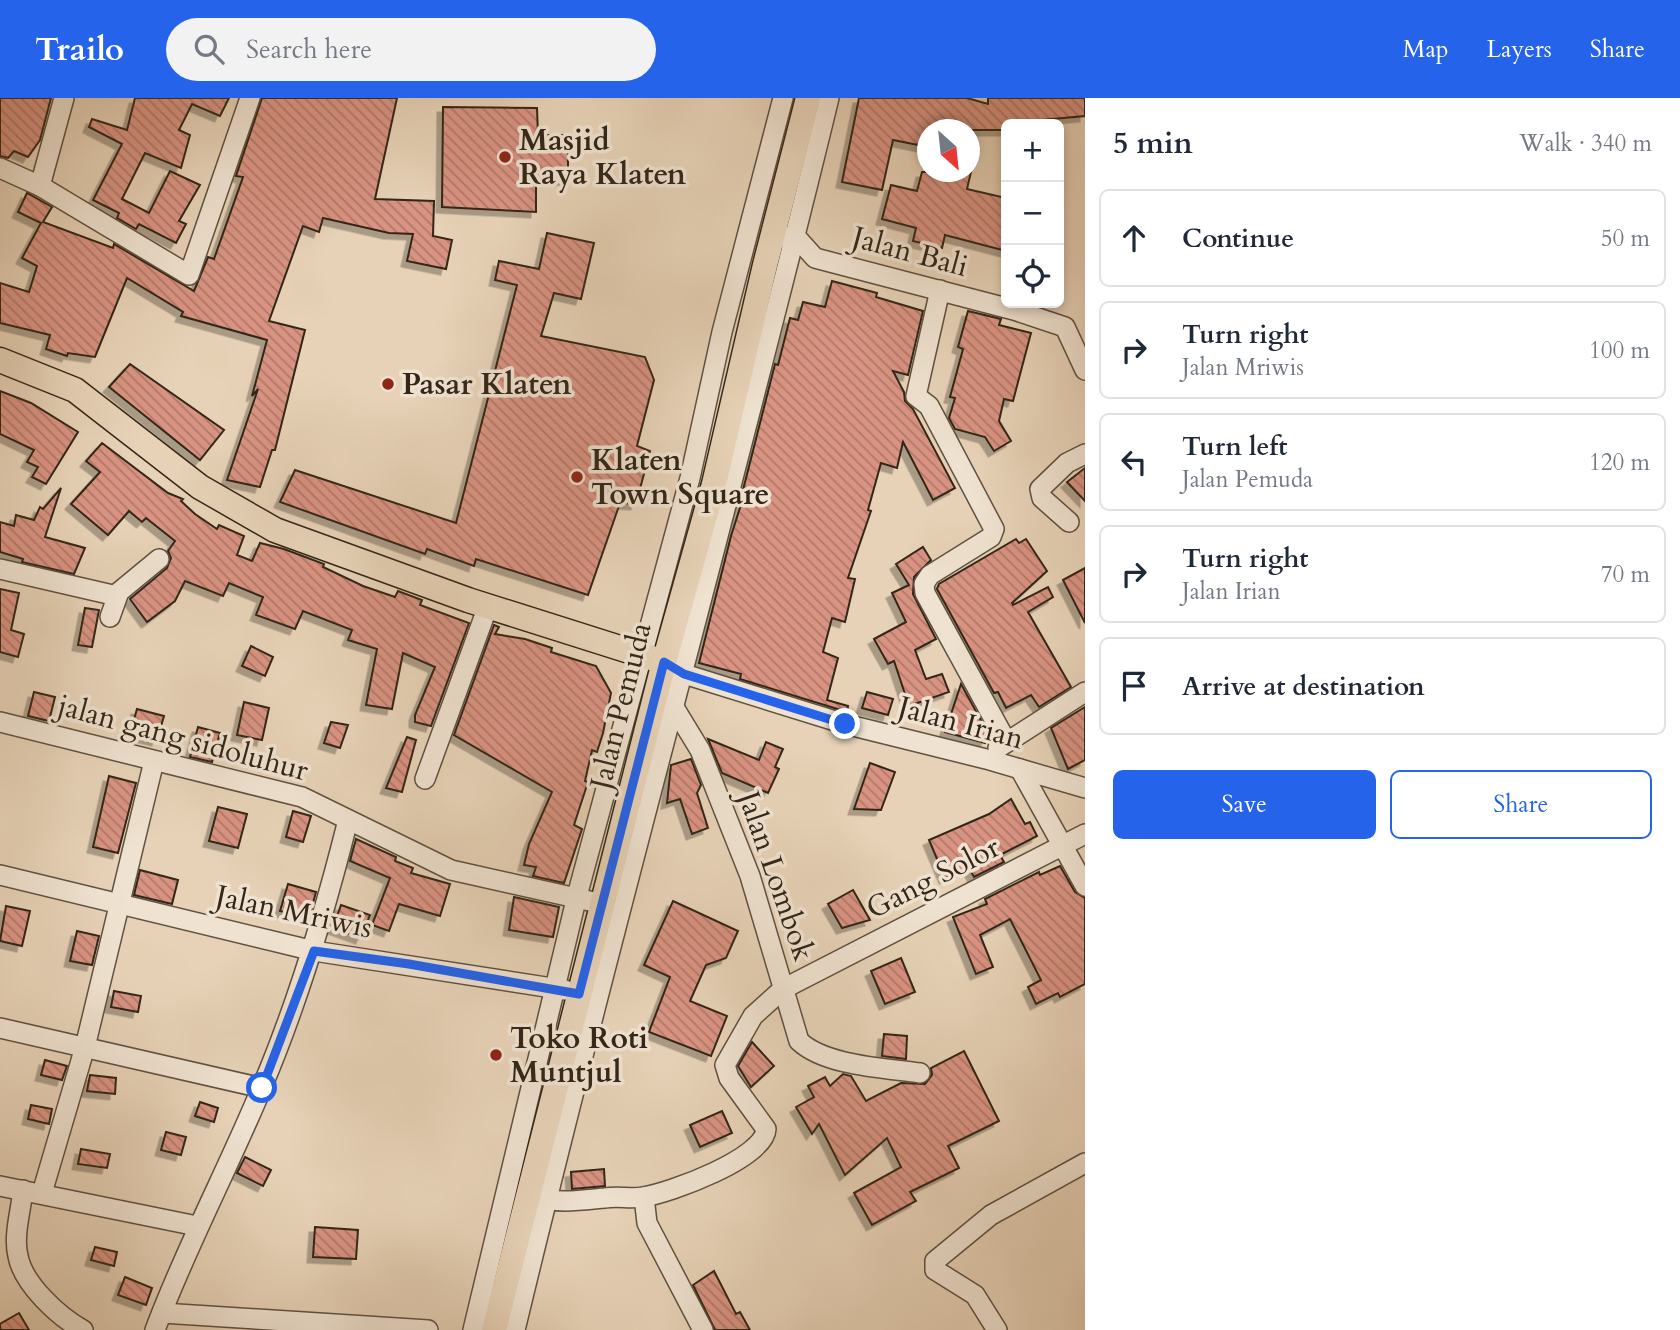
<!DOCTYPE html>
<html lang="en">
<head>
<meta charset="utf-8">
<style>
  body { margin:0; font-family:Cardo,serif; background:#f2f2f3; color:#1f2937 }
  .controls { position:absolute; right:21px; top:21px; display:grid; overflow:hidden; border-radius:10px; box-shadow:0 4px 10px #0003 }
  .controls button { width:63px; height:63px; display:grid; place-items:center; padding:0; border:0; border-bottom:2px solid #e0e1e3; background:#fff; color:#1f2937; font:35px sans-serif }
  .compass { position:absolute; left:917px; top:21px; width:63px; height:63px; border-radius:50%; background:#fff; box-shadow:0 4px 10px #0003; rotate:153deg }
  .stop { position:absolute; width:21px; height:21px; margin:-16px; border:5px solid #2563eb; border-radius:50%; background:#fff }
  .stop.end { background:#2563eb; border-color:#fff; box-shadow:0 2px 7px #0008 }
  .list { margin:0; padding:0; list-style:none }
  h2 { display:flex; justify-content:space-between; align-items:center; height:91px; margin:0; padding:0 28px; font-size:30px }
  h2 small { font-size:23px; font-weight:400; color:#747a83 }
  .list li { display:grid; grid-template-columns:46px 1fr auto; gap:21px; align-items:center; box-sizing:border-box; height:98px; margin:0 14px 14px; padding:0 14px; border:2px solid #e0e1e3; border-radius:10px }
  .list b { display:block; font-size:26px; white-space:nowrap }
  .list p { margin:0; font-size:23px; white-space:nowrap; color:#747a83 }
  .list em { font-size:23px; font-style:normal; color:#747a83 }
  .actions { display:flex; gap:14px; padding:21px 28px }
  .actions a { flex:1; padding:16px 0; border:2px solid #2563eb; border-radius:10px; text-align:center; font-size:24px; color:#2563eb }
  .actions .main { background:#2563eb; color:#fff }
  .icon { flex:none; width:38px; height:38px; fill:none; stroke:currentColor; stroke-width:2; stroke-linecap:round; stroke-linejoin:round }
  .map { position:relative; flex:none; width:1085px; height:1232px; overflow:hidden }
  header { display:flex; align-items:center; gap:42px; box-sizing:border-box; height:98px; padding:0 35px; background:#2563eb; color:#fff }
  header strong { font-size:33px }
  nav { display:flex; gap:38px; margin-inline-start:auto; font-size:24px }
  .search { width:490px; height:63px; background:#f2f2f3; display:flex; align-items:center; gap:18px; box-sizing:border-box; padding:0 24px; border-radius:38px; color:#747a83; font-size:26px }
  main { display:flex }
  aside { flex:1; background:#fff }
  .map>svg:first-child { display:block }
</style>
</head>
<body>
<header>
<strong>Trailo</strong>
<div class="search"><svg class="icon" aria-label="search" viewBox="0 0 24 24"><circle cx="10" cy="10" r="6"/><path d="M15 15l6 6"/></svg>Search here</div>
<nav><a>Map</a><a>Layers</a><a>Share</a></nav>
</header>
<main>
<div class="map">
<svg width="1085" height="1232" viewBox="0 0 1085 1232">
  <defs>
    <pattern id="building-back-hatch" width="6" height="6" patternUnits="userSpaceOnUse" patternTransform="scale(1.75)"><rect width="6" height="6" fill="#d99382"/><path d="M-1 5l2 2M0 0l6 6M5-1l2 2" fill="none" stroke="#b17869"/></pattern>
    <filter id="shadow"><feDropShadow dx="-5.5" dy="5.5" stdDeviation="0" flood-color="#0004"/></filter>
  </defs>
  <rect width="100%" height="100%" fill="#e7d2b7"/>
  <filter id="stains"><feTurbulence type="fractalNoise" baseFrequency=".00286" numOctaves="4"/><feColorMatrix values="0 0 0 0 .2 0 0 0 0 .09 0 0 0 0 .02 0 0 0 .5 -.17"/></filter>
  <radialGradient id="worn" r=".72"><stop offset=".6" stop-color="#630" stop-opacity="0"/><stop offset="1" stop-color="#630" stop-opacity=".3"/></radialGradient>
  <g fill="url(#building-back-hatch)" stroke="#332618" stroke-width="2" filter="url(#shadow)">
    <path d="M0,0H51L40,42L28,59L14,53L8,60L0,58Z"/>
    <path d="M135,0H229L220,18L192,6L179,32L190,37L181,70L145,55L122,101L149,115L170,73L200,87L179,123L186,126L176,145L139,126L136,131L117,120L119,115L93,102L122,46L89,29L92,21L127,32Z"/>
    <path d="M262,0H397L375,101L434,103L433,138L452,142L446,171L407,163L413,136L389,135L323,120L319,134L303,128L269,223L305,232L275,352H272L260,389L227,382L258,291L252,298L267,242L181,218L183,214L127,180L95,259L68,255L67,258L46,251L50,237L0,225V185L29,194L37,168L22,160L41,125L18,114L27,95L52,109L43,124L113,150L114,146L194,193L208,159L214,161L243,79L236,78Z"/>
    <path d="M859,0H967L988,6V0H1085V18L1007,25L1006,32H928V49L893,42L882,92L842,84Z"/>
    <path d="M443,9L537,10L538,37H568V81L536,82V114L442,109Z"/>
    <path d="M922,74H971L967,91L1006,100V153L945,137L942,150L913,143L916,130L882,121L891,87L917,93Z"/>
    <path d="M547,135L594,145L581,201L554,195L541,238L645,259L654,282L637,348L650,353L636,406L620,405L588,497L476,461L474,468L427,451L425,456L280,404L295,372L456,425L517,187L495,182L499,163L539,171Z"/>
    <path d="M832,183L877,195L876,199L923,213L908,277L893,273L904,294L905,303L913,311L955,390L933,402L903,344L897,370L881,365L868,412L871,413L848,480L855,481L845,524L832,520L823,554L838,560L827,602L848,608L847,614L740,581L741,576L699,565L731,438L744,397L742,396L775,266L778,267L790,220L798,222L803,204L825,209Z"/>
    <path d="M968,213L1001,221L999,227L1031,235L1013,303L1004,301L999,323L1011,343L994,353L985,339L955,331L949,320L955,300L950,299L963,251L958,249Z"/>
    <path d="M130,266L224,332L200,362L109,289Z"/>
    <path d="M0,293L31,305L78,334L46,386L32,379L38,369L27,364L34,352L0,336Z"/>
    <path d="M102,345L168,395L183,401L181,403L195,416L217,431L219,427L244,438L237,457L252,463L260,445L284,451L324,466L323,469L363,488L395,499L398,493L422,502L420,507L469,525L431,628L415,624V617L435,569L403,555L392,611L366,607L377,551L348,542L352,532L303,513L295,531L256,517L263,499L229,485L223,498L185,483L175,503L147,524L130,501L167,470L171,460L168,453L175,443L146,420L142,424L129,413L108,437L71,406L100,374L86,363Z"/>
    <path d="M1085,370V403L1067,384Z"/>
    <path d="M61,390L45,439L85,450L74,476L22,464L23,461L0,454V424L14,428L16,417L34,422L40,409L43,411Z"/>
    <path d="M1016,441L1019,445L1026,441L1047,473L1012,505L1013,507L1048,489L1053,499L1028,514L1071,589L1039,609L1031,597L1006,610L998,594L994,595L937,491L939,486Z"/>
    <path d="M923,449L931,462L914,479L913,496L936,541L915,552L926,581L942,576L949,594L909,608L894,563L888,566L874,541L906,524L892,495L909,487L896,466Z"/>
    <path d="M1085,470V525L1063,482Z"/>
    <path d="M0,491L19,495L11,532L24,536L18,559L0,554Z"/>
    <path d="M85,510L99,512L92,549L78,547Z"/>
    <path d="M494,527L499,529L495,536L525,541L552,550L551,554L596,568L611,595L603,635L597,654L592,652L585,683L588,684L574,727L582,731L564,785L533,778L536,769L524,767L529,746L552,694L454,637Z"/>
    <path d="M251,548L273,559L265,578L242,568Z"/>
    <path d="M961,586L988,635L985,645L945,634Z"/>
    <path d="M34,594L55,599L49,623L28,618Z"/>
    <path d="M867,594L893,601L888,617L862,610Z"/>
    <path d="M244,604L269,610L262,642L237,637Z"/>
    <path d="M1085,609V662L1068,671L1051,630Z"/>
    <path d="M137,611L164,618L157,642L130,635Z"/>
    <path d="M331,624L348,627L340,650L324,645Z"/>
    <path d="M198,629L220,635L212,664L190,659Z"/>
    <path d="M407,639L416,642L402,694L386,690Z"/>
    <path d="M708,641L759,662L766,644L783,651L775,669L779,671L768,695L722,675Z"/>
    <path d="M691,661L701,687L697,695L708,730L692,736L680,701L667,705L671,667Z"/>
    <path d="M870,665L895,674L881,712L854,711Z"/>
    <path d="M109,678L136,685L118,755L93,749Z"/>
    <path d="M1011,701L1025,726L1030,724L1037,738L1000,757L1004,764L974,779L969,770L945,780L929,742L989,716Z"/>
    <path d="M218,709L247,716L238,750L209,743Z"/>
    <path d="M293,713L311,718L303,744L286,739Z"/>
    <path d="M356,741L396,759L395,763L413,770L411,775L450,786L440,818L399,806L389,833L372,827L390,780L350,763Z"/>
    <path d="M1060,768L1075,794L1085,800V886L1060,899L1058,895L1036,906L1028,889L1041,882L1010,821L980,837L993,869L976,876L953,819L987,806L985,801L1039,774L1040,777Z"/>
    <path d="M140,772L178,782L172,806L134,797Z"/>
    <path d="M288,786L316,794L309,820L280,813Z"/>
    <path d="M853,792L870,822L842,830L828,806Z"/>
    <path d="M514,799L559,809L553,839L509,832Z"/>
    <path d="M673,803L738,833L726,860L706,867L690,903L727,918L711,958L649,934L670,879L644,867Z"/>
    <path d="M341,807L370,817L361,840L333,830Z"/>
    <path d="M6,808L30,813L22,848L0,843Z"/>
    <path d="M77,833L99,838L92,867L70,863Z"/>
    <path d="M901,860L915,894L885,906L871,873Z"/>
    <path d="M114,893L141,898L138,914L111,909Z"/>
    <path d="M884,936L907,938L906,961L882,958Z"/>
    <path d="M752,944L774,968L751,989L738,968Z"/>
    <path d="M964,953L999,1023L948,1048L959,1070L910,1094L916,1103L872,1127L854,1095L901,1069L887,1040L845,1077L819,1026L812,1036L796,1009L814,999L808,988L825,979L830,988L843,976L851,978L866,1003L901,985L925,986L932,977L931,970Z"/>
    <path d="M45,962L67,968L62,982L41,977Z"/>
    <path d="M90,977L116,980L115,996L87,993Z"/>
    <path d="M200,1004L218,1010L214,1024L195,1018Z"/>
    <path d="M31,1007L52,1011L49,1026L28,1021Z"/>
    <path d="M722,1013L732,1035L700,1049L690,1027Z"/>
    <path d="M166,1034L186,1039L181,1057L161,1052Z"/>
    <path d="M81,1051L110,1056L107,1070L78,1066Z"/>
    <path d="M245,1059L271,1072L263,1088L237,1075Z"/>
    <path d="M604,1071L605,1088L572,1091L571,1074Z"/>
    <path d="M315,1129L358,1132L356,1161L313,1159Z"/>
    <path d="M95,1149L117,1154L114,1168L91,1162Z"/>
    <path d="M714,1173L736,1216L740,1214L750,1232H715L693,1187Z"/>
    <path d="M125,1179L152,1190L146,1207L118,1197Z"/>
    <path d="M19,1215L29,1232H0V1226Z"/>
  </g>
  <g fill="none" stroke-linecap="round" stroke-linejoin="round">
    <defs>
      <g id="minor">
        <path d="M0,70L40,88L189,177L250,0"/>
        <path d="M40,88L64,0"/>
        <path d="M785,139L797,140L815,160L1014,212L1065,229L1085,272"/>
        <path d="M940,192L916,298L929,308L994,431L991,439L930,477L924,486L925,495L1006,643"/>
        <path d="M1069,424L1042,400L1040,391L1067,365L1085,356"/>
        <path d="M0,471L117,498"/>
        <path d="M110,519L119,494L159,461"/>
        <path d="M673,569L684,576L845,626L986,661L1085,690"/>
        <path d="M675,611L700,652L750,778L799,943C825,968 886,970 920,975"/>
        <path d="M0,624L302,699L451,772L603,806"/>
        <path d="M998,650L1085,594"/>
        <path d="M1020,671L1085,788"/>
        <path d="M425,681L488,508"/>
        <path d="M0,777L314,853L565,892"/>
        <path d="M0,930L262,990"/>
        <path d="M0,1088L197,1128"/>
        <path d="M23,1092C21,1112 13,1138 18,1158C23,1186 59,1219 83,1232"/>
        <path d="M42,1095L85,949L154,663"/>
        <path d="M535,1099C558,1106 583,1102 605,1100C618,1098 630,1101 643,1099C670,1095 765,1060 766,1031L729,980L725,967L753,918L783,891L1085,736"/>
        <path d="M644,1099L647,1125L703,1232"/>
        <path d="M162,1215L428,1232"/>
        <path d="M155,1232C186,1149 228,1071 262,989C299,902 325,814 348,722"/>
        <path d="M473,1232L577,798L690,380L722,234L783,0"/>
        <path d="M515,1232C614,820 729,412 829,0"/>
        <path d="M997,1232L975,1197L935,1172V1163L991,1117L1085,1065"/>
      </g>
      <g id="major">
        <path d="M0,262L75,292L200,389L275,432L468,502L664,564"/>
        <path d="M494,1232L664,564L714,386L765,167L808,0"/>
      </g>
    </defs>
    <use href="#minor" stroke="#605140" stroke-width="22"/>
    <use href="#major" stroke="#332618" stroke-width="27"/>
    <use href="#minor" stroke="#efe2d0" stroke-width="19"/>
    <use href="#major" stroke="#e7d2b7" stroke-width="24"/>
  </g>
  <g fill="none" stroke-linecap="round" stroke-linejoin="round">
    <path stroke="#2563eb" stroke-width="9" d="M262,990L314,853L409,866L579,896L664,564L684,576L845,626"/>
  </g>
  <g fill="#8f2418" stroke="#efe2d0" stroke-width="2.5">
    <circle cx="505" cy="59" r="7"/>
    <circle cx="388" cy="286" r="7"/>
    <circle cx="577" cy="379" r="7"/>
    <circle cx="496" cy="957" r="7"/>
  </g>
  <g text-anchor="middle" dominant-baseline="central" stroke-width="7" stroke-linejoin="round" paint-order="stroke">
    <g font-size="30" font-weight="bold" fill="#332618" stroke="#efe2d0" text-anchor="start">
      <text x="519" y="42">Masjid<tspan x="519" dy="34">Raya Klaten</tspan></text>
      <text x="402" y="286">Pasar Klaten</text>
      <text x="591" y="362">Klaten<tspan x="591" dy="34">Town Square</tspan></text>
      <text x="510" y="940">Toko Roti<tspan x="510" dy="34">Muntjul</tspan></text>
    </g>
    <g font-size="30" fill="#332618" stroke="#efe2d0">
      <text transform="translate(910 154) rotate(15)">Jalan Bali</text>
      <text transform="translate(621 608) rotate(-76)">Jalan Pemuda</text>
      <text transform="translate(961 625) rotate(15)">Jalan Irian</text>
      <text transform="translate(183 640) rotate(15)">jalan gang sidoluhur</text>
      <text transform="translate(776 778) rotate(71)">Jalan Lombok</text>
      <text transform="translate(933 780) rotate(-27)">Gang Solor</text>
      <text transform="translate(294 814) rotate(12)">Jalan Mriwis</text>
    </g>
  </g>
  <rect width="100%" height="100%" filter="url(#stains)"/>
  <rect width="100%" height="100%" fill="url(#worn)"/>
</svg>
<div class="controls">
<button>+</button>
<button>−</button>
<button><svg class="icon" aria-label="locate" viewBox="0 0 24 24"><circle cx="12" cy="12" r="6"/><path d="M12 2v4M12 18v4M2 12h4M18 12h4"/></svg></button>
</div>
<svg class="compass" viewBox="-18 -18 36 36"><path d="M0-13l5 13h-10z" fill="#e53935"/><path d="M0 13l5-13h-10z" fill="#747a83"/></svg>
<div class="stop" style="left:262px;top:990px"></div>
<div class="stop end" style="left:845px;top:626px"></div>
</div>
<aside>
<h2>5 min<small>Walk · 340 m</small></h2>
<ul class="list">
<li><svg class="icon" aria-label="ahead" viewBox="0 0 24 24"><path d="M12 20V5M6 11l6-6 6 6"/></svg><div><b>Continue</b></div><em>50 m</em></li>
<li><svg class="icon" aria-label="right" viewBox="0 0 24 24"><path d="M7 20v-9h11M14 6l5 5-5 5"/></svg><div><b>Turn right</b><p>Jalan Mriwis</p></div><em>100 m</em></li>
<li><svg class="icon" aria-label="left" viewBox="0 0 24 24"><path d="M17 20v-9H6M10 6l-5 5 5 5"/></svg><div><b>Turn left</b><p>Jalan Pemuda</p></div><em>120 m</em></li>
<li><svg class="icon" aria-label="right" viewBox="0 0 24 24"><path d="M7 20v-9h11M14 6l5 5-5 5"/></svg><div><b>Turn right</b><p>Jalan Irian</p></div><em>70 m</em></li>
<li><svg class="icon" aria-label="arrive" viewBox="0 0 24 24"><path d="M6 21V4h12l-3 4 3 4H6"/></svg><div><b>Arrive at destination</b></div></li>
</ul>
<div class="actions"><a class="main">Save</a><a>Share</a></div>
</aside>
</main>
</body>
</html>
